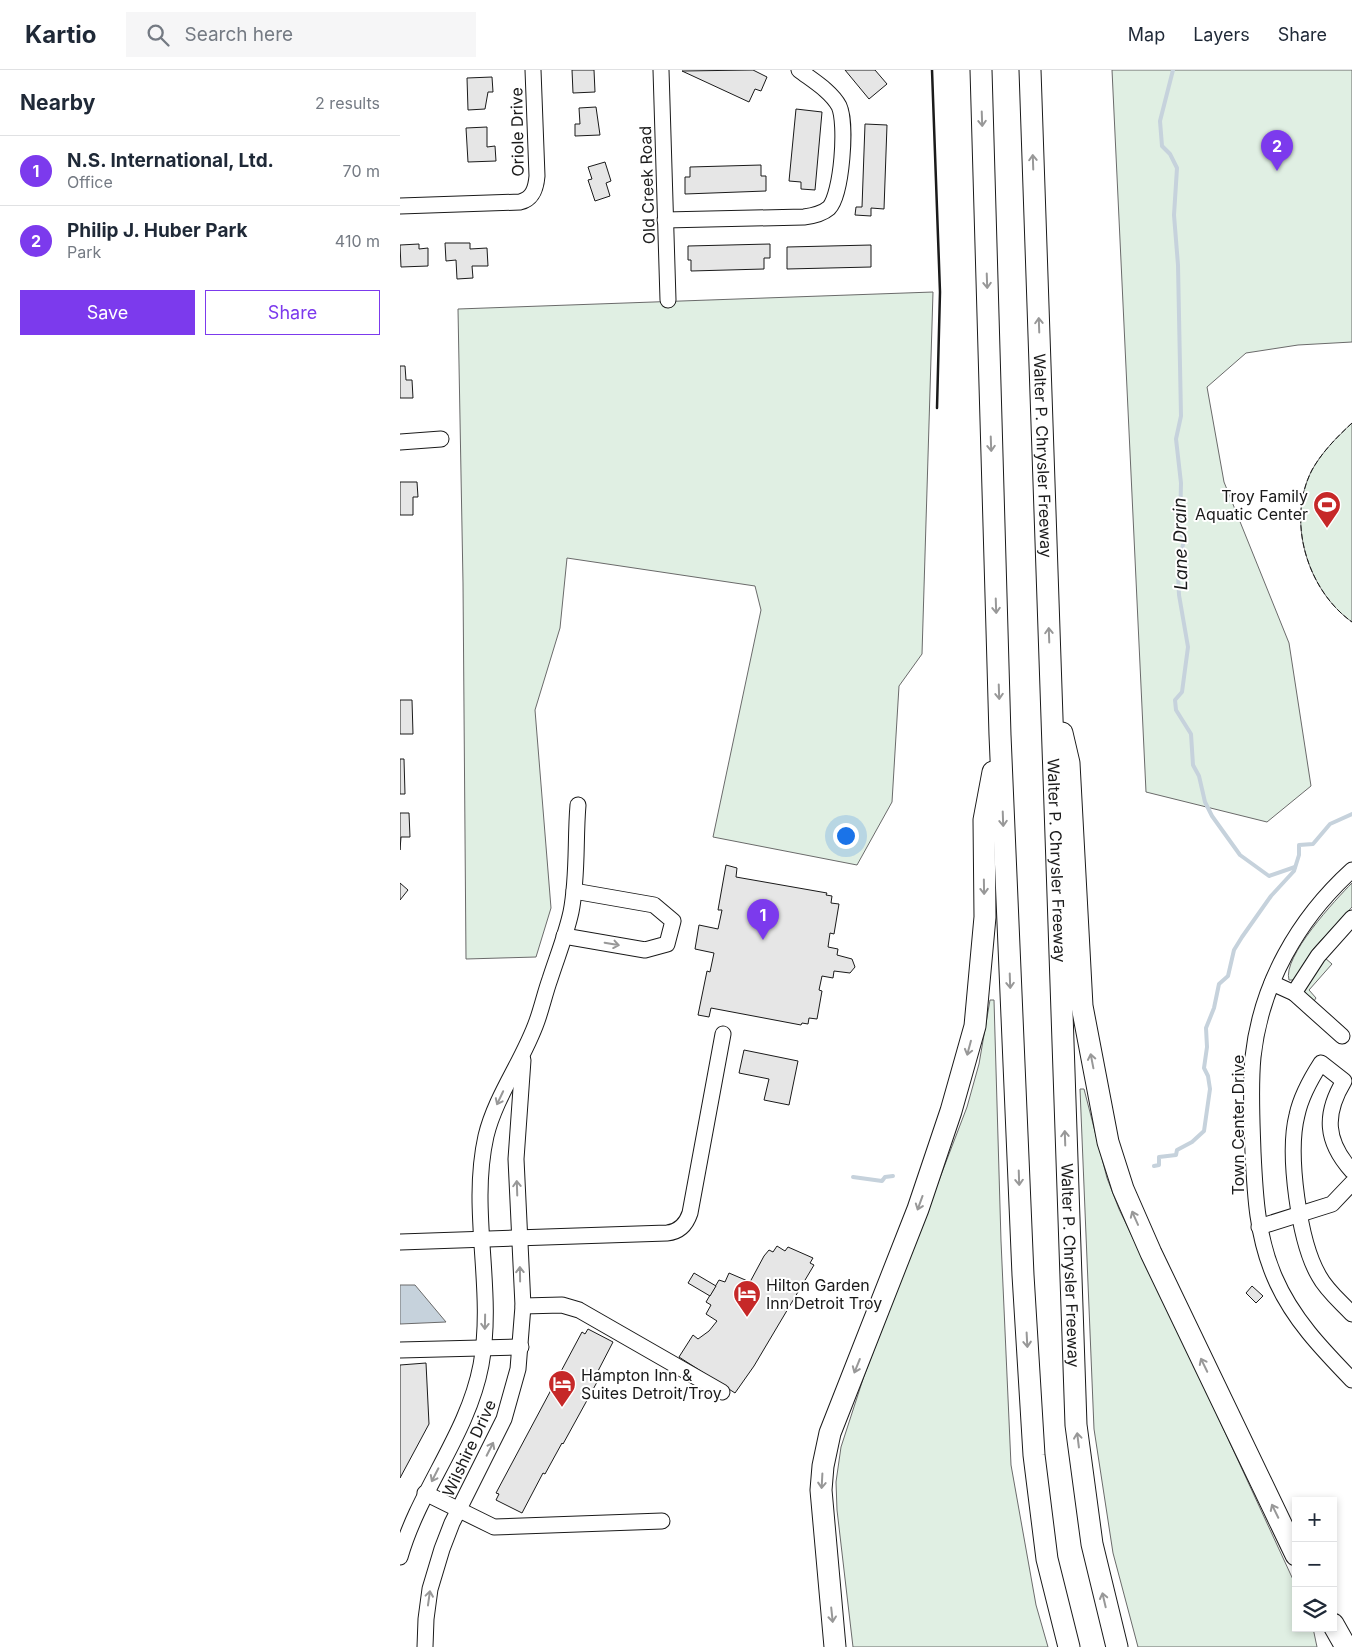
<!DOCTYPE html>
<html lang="en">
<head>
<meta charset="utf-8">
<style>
  body { margin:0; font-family:Inter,sans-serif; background:#f6f6f7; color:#1f2937 }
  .controls { position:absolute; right:15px; bottom:15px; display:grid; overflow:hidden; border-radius:0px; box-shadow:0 2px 8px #0003 }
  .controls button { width:45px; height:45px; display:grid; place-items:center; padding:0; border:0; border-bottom:1px solid #e0e1e3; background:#fff; color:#1f2937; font:25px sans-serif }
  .you { position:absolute; left:445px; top:765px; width:18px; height:18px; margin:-12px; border:4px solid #fff; border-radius:50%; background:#1a73e8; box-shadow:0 0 0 8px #1a73e833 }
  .badge { display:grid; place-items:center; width:32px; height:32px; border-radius:50%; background:#7c3aed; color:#fff; font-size:16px; font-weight:700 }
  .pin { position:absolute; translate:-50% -41px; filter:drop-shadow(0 1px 2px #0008) }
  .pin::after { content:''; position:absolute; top:26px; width:18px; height:15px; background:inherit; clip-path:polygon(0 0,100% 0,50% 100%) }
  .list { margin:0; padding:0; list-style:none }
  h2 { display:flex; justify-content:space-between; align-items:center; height:65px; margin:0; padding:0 20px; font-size:21px }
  h2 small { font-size:16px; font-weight:400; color:#747a83 }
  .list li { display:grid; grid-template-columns:32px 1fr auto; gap:15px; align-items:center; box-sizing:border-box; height:70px; padding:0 20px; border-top:1px solid #e0e1e3 }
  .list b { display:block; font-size:19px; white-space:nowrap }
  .list p { margin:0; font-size:16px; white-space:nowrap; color:#747a83 }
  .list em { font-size:16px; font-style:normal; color:#747a83 }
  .actions { display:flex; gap:10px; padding:15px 20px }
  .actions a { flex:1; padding:11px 0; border:1px solid #7c3aed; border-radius:0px; text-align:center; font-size:18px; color:#7c3aed }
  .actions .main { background:#7c3aed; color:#fff }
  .icon { flex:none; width:28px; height:28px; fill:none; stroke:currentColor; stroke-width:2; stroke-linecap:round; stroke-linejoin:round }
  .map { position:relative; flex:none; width:952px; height:1577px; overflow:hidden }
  header { display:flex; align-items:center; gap:30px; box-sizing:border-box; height:70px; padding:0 25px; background:#fff; border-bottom:1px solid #e0e1e3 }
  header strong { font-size:24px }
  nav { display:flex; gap:28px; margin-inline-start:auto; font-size:18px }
  .search { width:350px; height:45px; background:#f6f6f7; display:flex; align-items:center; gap:12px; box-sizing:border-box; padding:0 18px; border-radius:0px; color:#747a83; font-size:19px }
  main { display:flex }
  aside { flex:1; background:#fff }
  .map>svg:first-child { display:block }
</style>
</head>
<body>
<header>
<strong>Kartio</strong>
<div class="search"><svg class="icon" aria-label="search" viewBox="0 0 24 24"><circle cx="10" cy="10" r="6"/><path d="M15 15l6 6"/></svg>Search here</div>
<nav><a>Map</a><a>Layers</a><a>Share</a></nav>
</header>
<main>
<aside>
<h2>Nearby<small>2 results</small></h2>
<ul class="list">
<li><span class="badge">1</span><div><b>N.S. International, Ltd.</b><p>Office</p></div><em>70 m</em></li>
<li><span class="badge">2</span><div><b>Philip J. Huber Park</b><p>Park</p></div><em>410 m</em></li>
</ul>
<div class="actions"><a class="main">Save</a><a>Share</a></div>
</aside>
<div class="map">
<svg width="952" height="1577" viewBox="0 0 952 1577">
  <rect width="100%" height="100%" fill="#fff"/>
  <g fill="#e0efe3" stroke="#6a6a6a">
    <path d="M712,0H952V272L898,275L846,283L807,317L824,412L889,573L911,716L867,752L746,722Z"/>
    <path d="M533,222L522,584L499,616L492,732L457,795L313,767L361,540L355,516L167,488L160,558L135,640L151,838L136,887L66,889L63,513L58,239Z"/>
    <path d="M952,353V552C907,520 886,450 912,400C922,382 937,367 952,353Z"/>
    <path d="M952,813V837L914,878L894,910H889C882,887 936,829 952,813Z"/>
    <path d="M925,888L932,894L909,920L916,928L914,931L903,923L904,920Z"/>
    <path d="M590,930H594L601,1171L611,1395L636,1535L648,1577H453L437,1440L436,1412L441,1377L464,1306L567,1037L579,994Z"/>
    <path d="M680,1019H684L707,1108L719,1139L806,1321L896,1516V1558H913L917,1577H738L713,1483L694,1359Z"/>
  </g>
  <path fill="#c6d2dc" stroke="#6a6a6a" d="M0,1215H15L46,1252L0,1254Z"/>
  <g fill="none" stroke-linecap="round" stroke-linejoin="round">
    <g stroke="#c6d2dc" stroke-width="4">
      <path d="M773,0L760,51L762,76L770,84L777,98L774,145L778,195L781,346L776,369L781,413L780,455L783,474L778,504L779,525L788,577L782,622L775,630L776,640L791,664L793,695L799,706L805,732L812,746L840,785L869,806L895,797"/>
      <path d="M754,1096L759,1095V1087L776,1085L777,1080L792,1072L804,1061L810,1019L808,1006L804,998L807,977L806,958L814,938L819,914L828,906L834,880L842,867L871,826L894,801L899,785V775L913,774L930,754L952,744"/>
      <path d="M453,1107L482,1111L485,1107L493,1106"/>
    </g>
  </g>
  <g fill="#e6e6e6" stroke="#1a1a1a">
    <path d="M172,0H194L195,22L173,23Z"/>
    <path d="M353,0L367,7L361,21L355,19L349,32L282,1Z"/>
    <path d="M445,0H475L487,14L469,29Z"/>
    <path d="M92,7L93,22H88L85,39L68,40L67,8Z"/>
    <path d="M196,37L200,65L175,66V54H180L179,38Z"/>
    <path d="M396,39L422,42L415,120L401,119V112L389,111Z"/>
    <path d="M465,54L487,55L484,139L471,138V146L455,145L456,137H462Z"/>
    <path d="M87,57V77L95,76L96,91L68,92L66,58Z"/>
    <path d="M205,92L211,111L206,113L210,126L195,131L188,110L192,109L188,97Z"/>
    <path d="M361,95V106H366V121L285,124V107H290V97Z"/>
    <path d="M45,173H70V179L87,178L88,196H72L73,208L57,209L56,190L46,191Z"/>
    <path d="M19,174V179L28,178V196L1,197L0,175Z"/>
    <path d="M370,174V188H364V199L291,201V190H288V176Z"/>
    <path d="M471,175V197L387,199V177Z"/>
    <path d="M0,296H5L6,310H12L13,328H0Z"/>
    <path d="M0,412H17L18,427H13V445H0Z"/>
    <path d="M0,630H12L13,664H0Z"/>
    <path d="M0,689H4L5,724H0Z"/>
    <path d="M0,743H9L10,767H1L0,780Z"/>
    <path d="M326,795L337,798L336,807L427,823L426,825L432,826L431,833L439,834L434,864L430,863L428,877L438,879L437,885L452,889L455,897L450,903L434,901L433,908L422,906L419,920L422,921L417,949L409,948L408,954L402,953L401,955L311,938L309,947L298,945L307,901L310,902L314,883L295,879L299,855L318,859L322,840H318Z"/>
    <path d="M0,813L8,820L0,830Z"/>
    <path d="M344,980L398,991L389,1035L364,1030L369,1009L339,1003Z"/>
    <path d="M377,1176L385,1181L388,1177L413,1188L410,1193L414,1195L354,1296L335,1323L279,1287L293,1265L298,1269L309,1261L317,1251L306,1244L311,1235L306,1232L319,1210L325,1212L329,1203L350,1212L364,1186L369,1180L373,1182Z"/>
    <path d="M294,1203L316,1216L310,1226L288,1213Z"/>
    <path d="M852,1216L863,1226L856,1233L846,1223Z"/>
    <path d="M188,1259L213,1272L198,1301L202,1303L163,1374L162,1373L145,1404L143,1403L122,1443L96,1430L99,1424L96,1423L182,1262L185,1264Z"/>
    <path d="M26,1293L29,1354L0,1408V1295Z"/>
  </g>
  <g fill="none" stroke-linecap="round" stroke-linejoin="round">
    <defs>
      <g id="minor">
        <path d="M261,0L268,230"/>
        <path d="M0,136L120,132C133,129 136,118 137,106L133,0"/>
        <path d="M265,150L404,147C412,146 422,144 429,138C442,124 447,53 439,36C431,21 412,10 399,0"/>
        <path d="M0,372L41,369"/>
        <path d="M952,800C898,849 861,914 853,987C850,1018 852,1050 853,1082C855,1125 857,1167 875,1208C892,1248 922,1279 952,1310"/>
        <path d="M164,866L245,880L267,874L273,851L254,835L174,821"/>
        <path d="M872,913L894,923L942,966"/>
        <path d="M894,923L918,886L952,848"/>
        <path d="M952,1101C925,1071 924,1044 944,1011L921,993C910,1010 901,1026 897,1045C887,1084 899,1172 919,1206C927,1221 941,1232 952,1244"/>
        <path d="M859,1157L932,1134L952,1113"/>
        <path d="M0,1172L267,1163C279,1162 286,1155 290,1143L323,964"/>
        <path d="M123,1236L162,1235L179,1240L322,1322"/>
        <path d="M0,1280L121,1277"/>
        <path d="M25,1423L94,1457L262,1451"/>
        <path d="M0,1487C19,1420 68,1364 81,1295C95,1219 69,1142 86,1066C96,1025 123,991 137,951C142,937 145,923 150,909C157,887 166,865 171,842C178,807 175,770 178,735"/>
        <path d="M25,1577L26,1549L30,1519L42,1479L52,1453L104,1349L118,1299L123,1236L116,1089L123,990"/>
      </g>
      <g id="highway">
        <path d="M581,0L600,665L623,1205L634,1385L647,1489L669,1577"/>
        <path id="s1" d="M630,0L676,1355L692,1474L717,1577"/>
        <path d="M662,663L669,693L682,936L708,1072L723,1119L751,1183L896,1485"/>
        <path d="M933,1554L946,1577"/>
        <path d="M435,1577L421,1420L423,1396L430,1363L518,1139L551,1041L575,956L585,847L584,750L593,702"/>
      </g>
    </defs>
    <use href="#minor" stroke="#1a1a1a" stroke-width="17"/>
    <use href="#highway" stroke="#1a1a1a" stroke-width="23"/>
    <use href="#minor" stroke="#fff" stroke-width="15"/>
    <use href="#highway" stroke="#fff" stroke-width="21"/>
    <path stroke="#1a1a1a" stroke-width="1" stroke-dasharray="6 2.5" stroke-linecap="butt" d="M952,353C937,367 922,382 912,400C886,450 907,520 952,552"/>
    <path stroke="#1a1a1a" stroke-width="2.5" d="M532,0L540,222L537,338"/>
  </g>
  <defs><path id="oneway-shaft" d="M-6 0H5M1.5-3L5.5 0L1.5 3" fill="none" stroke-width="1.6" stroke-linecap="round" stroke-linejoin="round" transform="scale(1.25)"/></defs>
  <g stroke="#989898">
    <use href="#oneway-shaft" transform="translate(582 49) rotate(88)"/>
    <use href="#oneway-shaft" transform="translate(633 92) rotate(-92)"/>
    <use href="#oneway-shaft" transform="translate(587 211) rotate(88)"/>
    <use href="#oneway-shaft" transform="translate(639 255) rotate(-92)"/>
    <use href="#oneway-shaft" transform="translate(591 374) rotate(88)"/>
    <use href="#oneway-shaft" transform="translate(596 536) rotate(88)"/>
    <use href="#oneway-shaft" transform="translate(649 565) rotate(-92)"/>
    <use href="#oneway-shaft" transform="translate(599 622) rotate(88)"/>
    <use href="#oneway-shaft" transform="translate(603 749) rotate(88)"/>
    <use href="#oneway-shaft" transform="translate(584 817) rotate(89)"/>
    <use href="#oneway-shaft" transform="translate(212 874) rotate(10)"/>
    <use href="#oneway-shaft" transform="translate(610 911) rotate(88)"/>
    <use href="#oneway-shaft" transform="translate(569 978) rotate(105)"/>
    <use href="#oneway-shaft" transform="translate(692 991) rotate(-101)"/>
    <use href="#oneway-shaft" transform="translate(100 1028) rotate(115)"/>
    <use href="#oneway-shaft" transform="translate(665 1068) rotate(-92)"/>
    <use href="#oneway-shaft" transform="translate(619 1108) rotate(88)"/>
    <use href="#oneway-shaft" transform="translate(117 1118) rotate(-92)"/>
    <use href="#oneway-shaft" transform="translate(520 1133) rotate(110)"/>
    <use href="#oneway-shaft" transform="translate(735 1148) rotate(-114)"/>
    <use href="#oneway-shaft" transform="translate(120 1204) rotate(-91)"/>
    <use href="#oneway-shaft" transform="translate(85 1252) rotate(91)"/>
    <use href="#oneway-shaft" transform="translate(627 1270) rotate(87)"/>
    <use href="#oneway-shaft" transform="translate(804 1295) rotate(-116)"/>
    <use href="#oneway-shaft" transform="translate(457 1296) rotate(112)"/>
    <use href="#oneway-shaft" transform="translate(678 1370) rotate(-97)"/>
    <use href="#oneway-shaft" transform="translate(90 1379) rotate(-63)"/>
    <use href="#oneway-shaft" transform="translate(35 1405) rotate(117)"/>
    <use href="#oneway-shaft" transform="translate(422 1411) rotate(93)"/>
    <use href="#oneway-shaft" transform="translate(875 1441) rotate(-116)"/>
    <use href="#oneway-shaft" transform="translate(29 1528) rotate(-82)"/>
    <use href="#oneway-shaft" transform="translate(704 1530) rotate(-103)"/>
    <use href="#oneway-shaft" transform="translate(432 1545) rotate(84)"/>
  </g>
  <defs>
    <symbol id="stadium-pin" viewBox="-11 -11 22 30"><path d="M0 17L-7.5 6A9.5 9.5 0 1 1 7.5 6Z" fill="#c62828" stroke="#fff"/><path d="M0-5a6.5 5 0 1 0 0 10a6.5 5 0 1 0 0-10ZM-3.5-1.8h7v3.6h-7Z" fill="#fff"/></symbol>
    <symbol id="hotel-pin" viewBox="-11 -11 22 30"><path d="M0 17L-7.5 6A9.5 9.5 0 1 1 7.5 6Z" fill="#c62828" stroke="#fff"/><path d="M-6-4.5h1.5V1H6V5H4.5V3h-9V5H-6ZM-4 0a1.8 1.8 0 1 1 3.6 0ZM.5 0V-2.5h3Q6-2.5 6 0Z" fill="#fff"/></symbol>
  </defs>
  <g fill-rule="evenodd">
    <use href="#stadium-pin" x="911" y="419" width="32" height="43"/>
    <use href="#hotel-pin" x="331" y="1208" width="32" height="43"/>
    <use href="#hotel-pin" x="146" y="1298" width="32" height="43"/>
  </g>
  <g text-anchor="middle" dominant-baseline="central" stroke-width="4" stroke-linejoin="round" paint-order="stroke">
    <g font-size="16" fill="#1a1a1a" stroke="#fff">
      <text transform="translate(117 62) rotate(-91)">Oriole Drive</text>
      <text transform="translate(247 115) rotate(-92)">Old Creek Road</text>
      <text stroke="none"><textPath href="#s1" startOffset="386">Walter P. Chrysler Freeway</textPath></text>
      <text stroke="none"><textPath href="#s1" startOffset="791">Walter P. Chrysler Freeway</textPath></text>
      <text transform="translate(838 1055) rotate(-90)">Town Center Drive</text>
      <text stroke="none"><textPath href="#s1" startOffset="1196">Walter P. Chrysler Freeway</textPath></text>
      <text transform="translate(69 1378) rotate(-65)">Wilshire Drive</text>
    </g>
    <g font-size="16" fill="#1a1a1a" stroke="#fff" text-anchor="start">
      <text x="908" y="426" text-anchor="end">Troy Family<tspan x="908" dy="18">Aquatic Center</tspan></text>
      <text x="366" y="1215">Hilton Garden<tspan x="366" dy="18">Inn Detroit Troy</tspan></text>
      <text x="181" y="1305">Hampton Inn &amp;<tspan x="181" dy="18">Suites Detroit/Troy</tspan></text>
    </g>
    <g font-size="18" font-style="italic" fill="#1a1a1a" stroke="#fff">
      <text transform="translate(780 474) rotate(-91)">Lane Drain</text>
    </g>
  </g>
</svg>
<div class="controls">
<button>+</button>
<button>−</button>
<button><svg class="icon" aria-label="layers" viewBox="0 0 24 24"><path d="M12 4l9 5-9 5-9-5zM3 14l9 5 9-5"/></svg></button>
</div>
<div class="you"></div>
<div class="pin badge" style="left:363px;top:870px">1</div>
<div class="pin badge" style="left:877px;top:101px">2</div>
</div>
</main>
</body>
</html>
